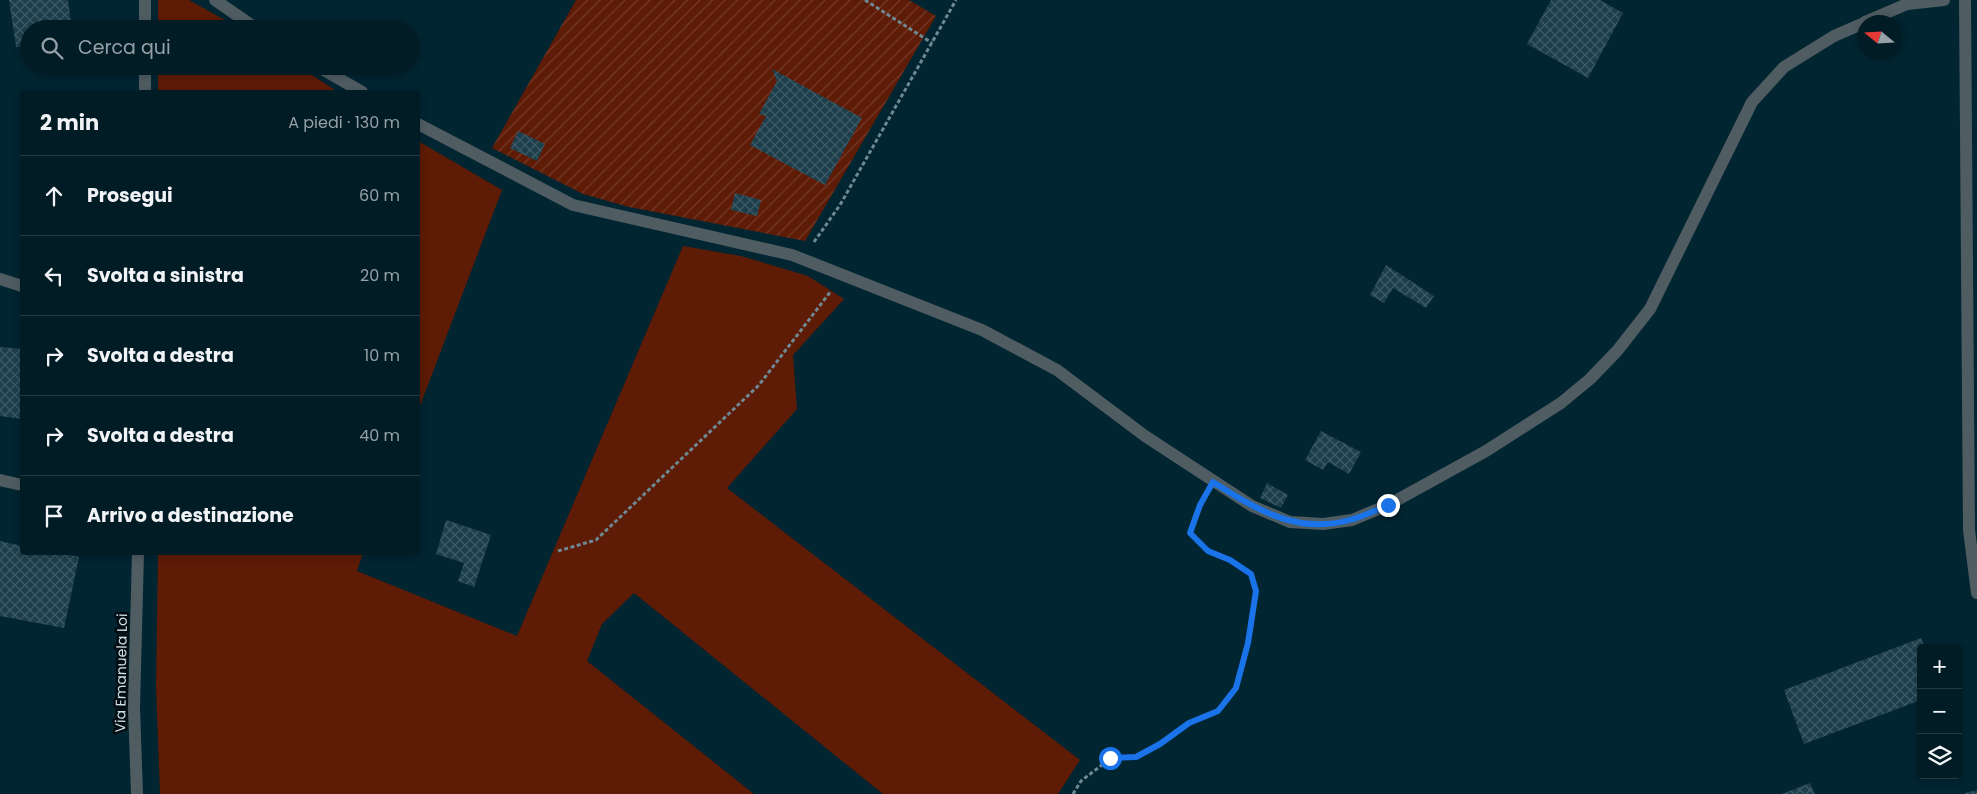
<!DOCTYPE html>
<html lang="it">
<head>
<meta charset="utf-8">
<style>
  body { margin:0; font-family:Poppins,sans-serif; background:#0b252d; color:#f1f3f6 }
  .controls { position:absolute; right:15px; bottom:15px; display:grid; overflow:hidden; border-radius:5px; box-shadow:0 2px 8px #0003 }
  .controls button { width:45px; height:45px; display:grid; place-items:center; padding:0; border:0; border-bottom:1px solid #233a42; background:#011c25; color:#f1f3f6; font:25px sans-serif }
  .compass { position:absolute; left:1857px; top:15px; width:45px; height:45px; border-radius:50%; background:#011c25; box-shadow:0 2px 8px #0003; rotate:288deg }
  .stop { position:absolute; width:15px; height:15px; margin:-11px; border:4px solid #1a73e8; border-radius:50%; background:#fff }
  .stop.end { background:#1a73e8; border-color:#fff; box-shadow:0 1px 5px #0008 }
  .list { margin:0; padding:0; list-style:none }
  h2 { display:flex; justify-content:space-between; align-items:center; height:65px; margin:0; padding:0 20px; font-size:21px }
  h2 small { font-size:16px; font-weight:400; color:#96a1a7 }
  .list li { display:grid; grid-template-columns:32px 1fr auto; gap:15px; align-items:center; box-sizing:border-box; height:80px; padding:0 20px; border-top:1px solid #233a42 }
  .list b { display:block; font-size:19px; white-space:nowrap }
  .list em { font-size:16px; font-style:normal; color:#96a1a7 }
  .icon { flex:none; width:28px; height:28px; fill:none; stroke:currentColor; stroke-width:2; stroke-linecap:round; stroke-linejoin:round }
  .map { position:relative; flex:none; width:1977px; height:794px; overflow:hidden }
  .search { position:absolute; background:#011c25; box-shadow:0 2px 8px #0003; left:20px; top:20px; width:400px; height:55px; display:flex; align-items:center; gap:12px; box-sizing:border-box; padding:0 18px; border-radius:28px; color:#96a1a7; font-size:19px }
  .panel { position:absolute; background:#011c25; box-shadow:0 2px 8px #0003; left:20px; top:90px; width:400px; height:465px; border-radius:5px }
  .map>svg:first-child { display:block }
</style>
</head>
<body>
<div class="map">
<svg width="1977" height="794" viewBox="0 0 1977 794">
  <defs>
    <pattern id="garden-furrows" width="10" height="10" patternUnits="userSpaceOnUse" patternTransform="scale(1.25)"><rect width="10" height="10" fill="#5e1b06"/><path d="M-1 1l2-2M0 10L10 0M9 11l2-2" fill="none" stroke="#743c2a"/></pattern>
    <pattern id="building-cross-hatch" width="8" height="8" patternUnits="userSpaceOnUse" patternTransform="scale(1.25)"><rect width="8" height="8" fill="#1d3f4c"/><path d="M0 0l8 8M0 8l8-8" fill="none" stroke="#3d5a66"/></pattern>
  </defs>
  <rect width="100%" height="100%" fill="#012531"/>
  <g fill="#5e1b06">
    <path d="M158,0H189L241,29H158Z"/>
    <path d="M158,66H298L338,92H158Z"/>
    <path d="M418,141L502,190L418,411Z"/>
    <path d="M683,246L741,256L808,276L844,299L793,355L797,409L727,488L1080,760L1058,794H883L634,593L602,624L587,661L754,794H160L156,687L158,553H363L357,571L517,636Z"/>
  </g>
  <path fill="url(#garden-furrows)" d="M576,0H909L936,16L805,241L629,207L583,194L492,148Z"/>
  <g fill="url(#building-cross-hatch)">
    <path d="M9,0H68L72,29H29V45L16,47Z"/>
    <path d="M1551,0H1600L1623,13L1588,78L1527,44Z"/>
    <path d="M772,69L862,118L825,185L750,145L766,116L759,114L777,81Z"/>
    <path d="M518,131L545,144L537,161L510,148Z"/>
    <path d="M735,193L761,200L757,216L731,210Z"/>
    <path d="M21,226H22V247H20Z"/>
    <path d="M1386,265L1434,296L1426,308L1393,288L1384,303L1370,295Z"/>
    <path d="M0,347L22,349V419L0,416Z"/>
    <path d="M1321,431L1361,452L1349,474L1328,462L1323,470L1305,460Z"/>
    <path d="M1267,483L1288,495L1281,508L1260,498Z"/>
    <path d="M446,520L491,535L474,587L458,581L464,563L436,554Z"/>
    <path d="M0,541L22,546V552H57L79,557L64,628L0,616Z"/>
    <path d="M1921,638L1925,648H1921V700L1804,744L1784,690Z"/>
    <path d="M1810,783L1815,794H1782Z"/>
    <path d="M1977,790V794H1965V793Z"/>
  </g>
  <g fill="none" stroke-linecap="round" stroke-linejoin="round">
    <g stroke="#6e8992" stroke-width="3" stroke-dasharray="4 2.5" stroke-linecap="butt">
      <path d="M865,0L932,43"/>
      <path d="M814,242L840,205L956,0"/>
      <path d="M558,551L596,540L759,385L831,291"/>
      <path d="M1073,794L1081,781L1111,758L1137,757L1160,744L1189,723L1218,711L1235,688L1248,643L1256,591L1251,574L1230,560L1208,551L1190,533L1204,499"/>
    </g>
    <g stroke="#4f5d63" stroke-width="12">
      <path d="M215,0L257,29"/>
      <path d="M1965,0L1969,530L1977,593"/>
      <path d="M1865,22L1907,4L1944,0"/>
      <path d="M145,29V0"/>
      <path d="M317,66L362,92"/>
      <path d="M145,92V66"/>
      <path d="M418,124L573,205L792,255L982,330L1057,370L1145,436L1252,506L1290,522L1323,524L1352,520L1388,505L1486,451L1561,403L1590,379L1617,351L1650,309L1752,102L1784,67L1834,36L1864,23"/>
      <path d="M0,279L22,286"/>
      <path d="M0,480L22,485"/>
      <path d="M137,794L134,707L138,552"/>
    </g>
  </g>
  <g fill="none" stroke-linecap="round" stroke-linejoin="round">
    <path stroke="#1a73e8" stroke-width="6" d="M1110,758L1136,757L1160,744L1189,723L1218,711L1236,688L1248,643L1256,591L1251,574L1230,560L1208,551L1190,533L1200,505L1213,482C1257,510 1299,536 1353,519C1365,516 1376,510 1388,505"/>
  </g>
  <g text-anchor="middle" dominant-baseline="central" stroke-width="5" stroke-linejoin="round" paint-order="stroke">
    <g font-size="14" fill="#cfe2e9" stroke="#020c11">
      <text transform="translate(121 673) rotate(-89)">Via Emanuela Loi</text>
    </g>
  </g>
</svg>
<div class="controls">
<button>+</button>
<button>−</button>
<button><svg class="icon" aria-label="layers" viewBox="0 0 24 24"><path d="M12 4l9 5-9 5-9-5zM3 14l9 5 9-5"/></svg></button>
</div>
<svg class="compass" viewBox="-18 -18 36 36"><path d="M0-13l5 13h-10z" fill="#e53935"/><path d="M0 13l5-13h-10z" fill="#96a1a7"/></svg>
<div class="stop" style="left:1110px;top:758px"></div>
<div class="stop end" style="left:1388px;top:505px"></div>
<div class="search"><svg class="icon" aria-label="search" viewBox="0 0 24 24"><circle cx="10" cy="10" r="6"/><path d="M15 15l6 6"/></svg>Cerca qui</div>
<section class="panel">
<h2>2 min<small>A piedi · 130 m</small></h2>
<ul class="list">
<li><svg class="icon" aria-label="ahead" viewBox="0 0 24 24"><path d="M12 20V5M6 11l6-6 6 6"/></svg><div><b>Prosegui</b></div><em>60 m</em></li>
<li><svg class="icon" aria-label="left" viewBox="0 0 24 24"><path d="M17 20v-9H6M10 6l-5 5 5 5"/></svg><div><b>Svolta a sinistra</b></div><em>20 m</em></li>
<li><svg class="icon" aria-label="right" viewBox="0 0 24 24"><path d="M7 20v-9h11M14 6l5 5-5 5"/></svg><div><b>Svolta a destra</b></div><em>10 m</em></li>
<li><svg class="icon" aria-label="right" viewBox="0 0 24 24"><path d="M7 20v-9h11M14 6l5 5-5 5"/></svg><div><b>Svolta a destra</b></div><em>40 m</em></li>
<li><svg class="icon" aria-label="arrive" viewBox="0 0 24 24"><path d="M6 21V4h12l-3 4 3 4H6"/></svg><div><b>Arrivo a destinazione</b></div></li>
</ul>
</section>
</div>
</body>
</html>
